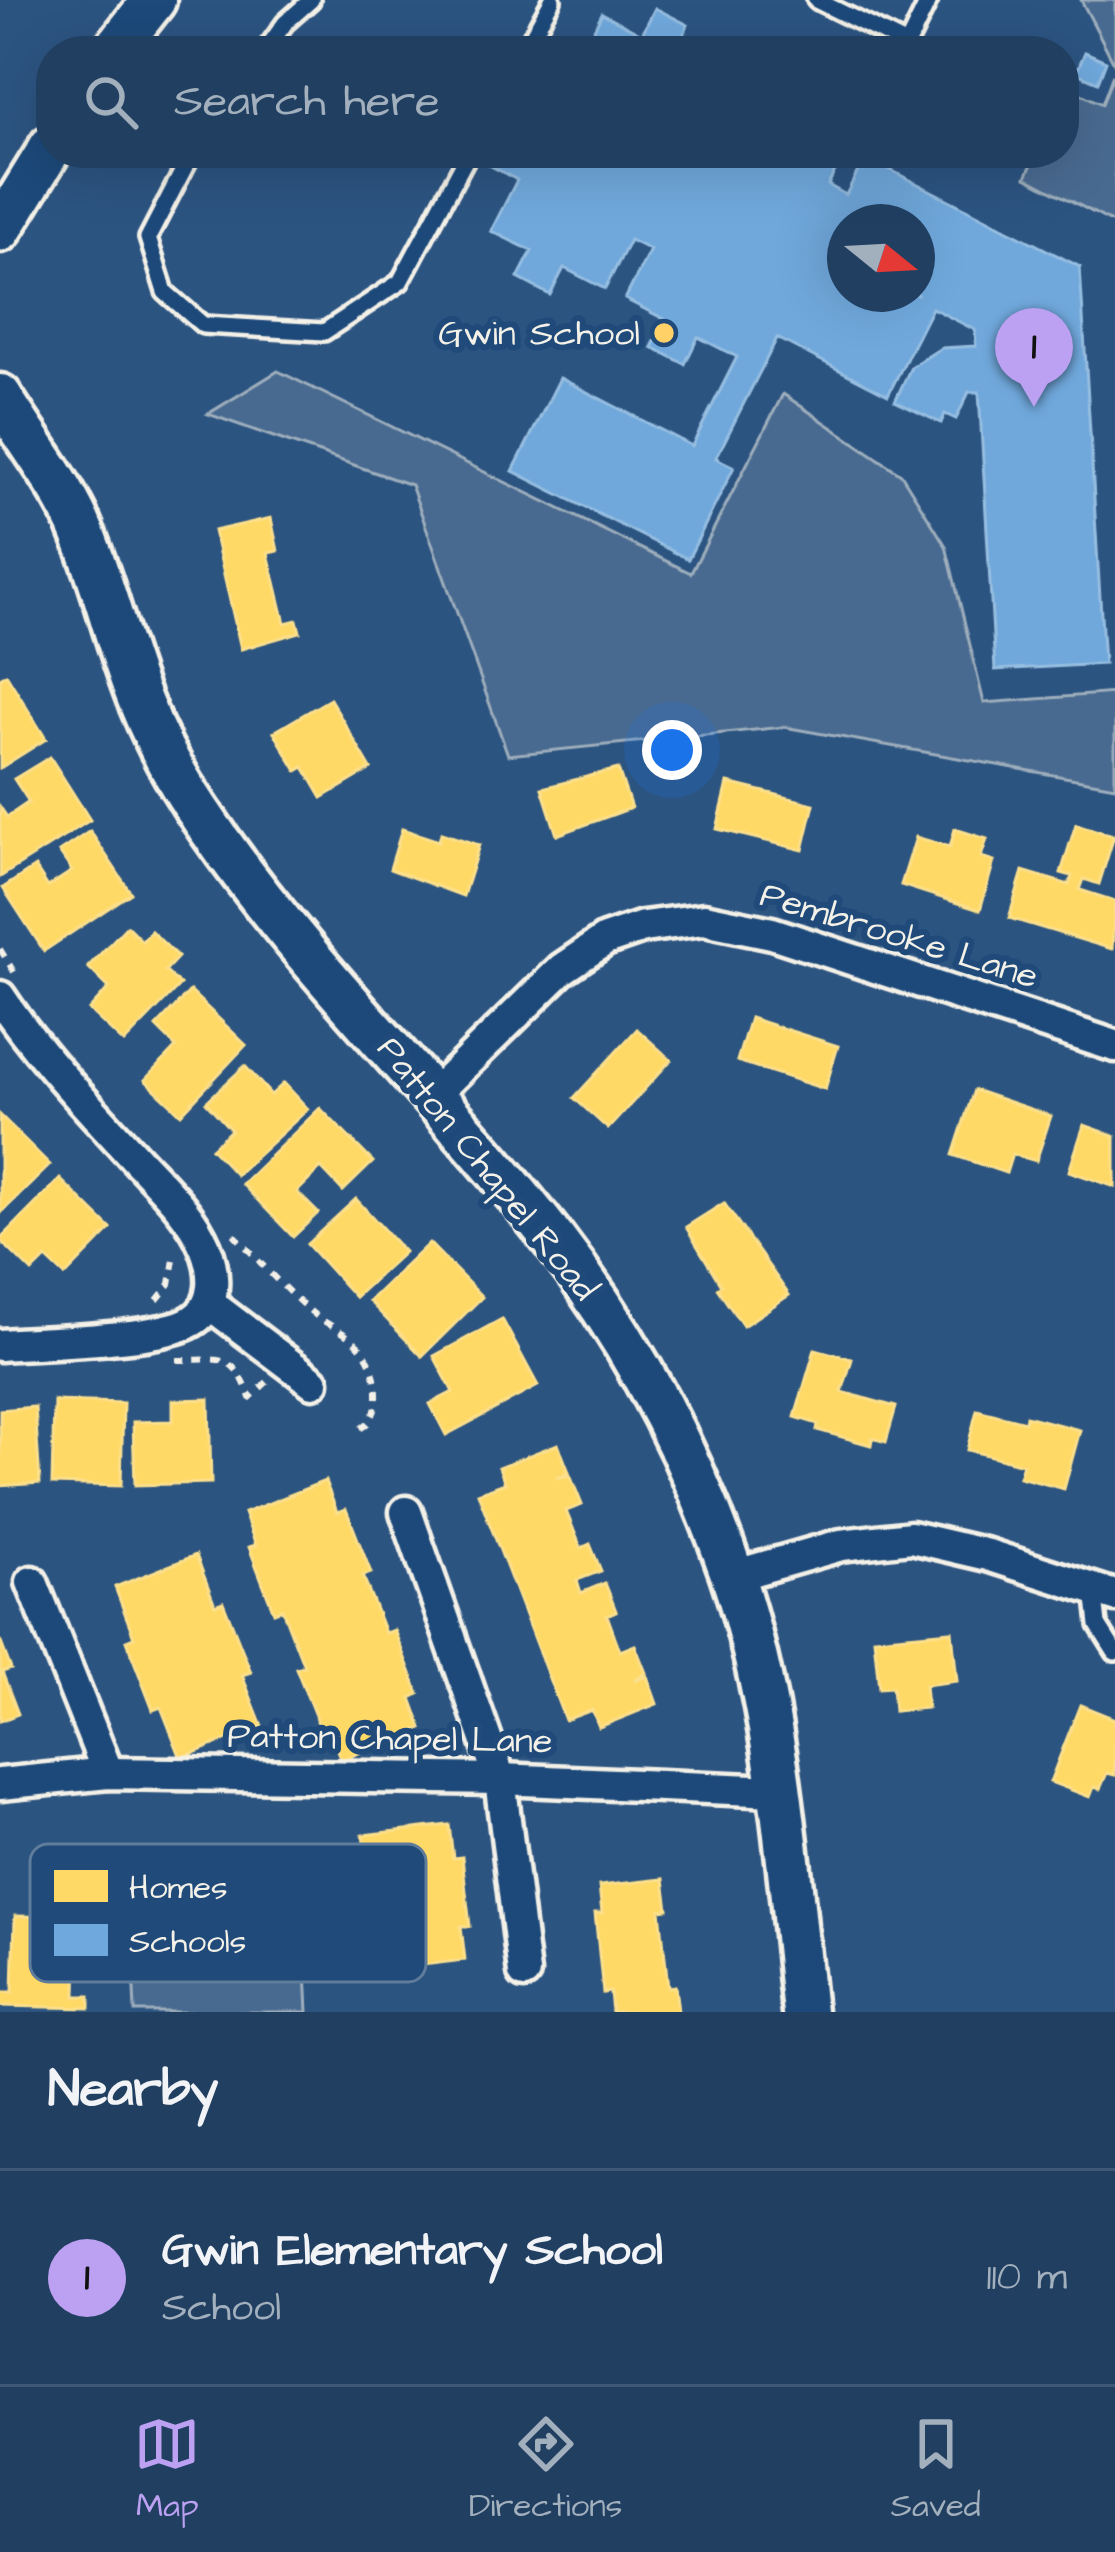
<!DOCTYPE html>
<html lang="en">
<head>
<meta charset="utf-8">
<style>
  body { margin:0; font-family:"Architects Daughter",sans-serif; background:#294667; color:#f1f3f6 }
  .compass { position:absolute; left:827px; top:204px; width:108px; height:108px; border-radius:50%; background:#213f61; box-shadow:0 12px 48px #0002; rotate:108deg }
  .you { position:absolute; left:672px; top:750px; width:42px; height:42px; margin:-30px; border:9px solid #fff; border-radius:50%; background:#1a73e8; box-shadow:0 0 0 18px #1a73e833 }
  .badge { display:grid; place-items:center; width:78px; height:78px; border-radius:50%; background:#bca0f2; color:#111; font-size:39px; font-weight:700 }
  .pin { position:absolute; translate:-50% -99px; filter:drop-shadow(0 3px 6px #0008) }
  .pin::after { content:''; position:absolute; top:63px; width:42px; height:36px; background:inherit; clip-path:polygon(0 0,100% 0,50% 100%) }
  .list { margin:0; padding:0; list-style:none }
  h2 { display:flex; justify-content:space-between; align-items:center; height:156px; margin:0; padding:0 48px; font-size:51px }
  h2 small { font-size:39px; font-weight:400; color:#a2afbd }
  .list li { display:grid; grid-template-columns:78px 1fr auto; gap:36px; align-items:center; box-sizing:border-box; height:216px; padding:0 48px; border-top:3px solid #3e5876 }
  .list b { display:block; font-size:45px; white-space:nowrap }
  .list p { margin:0; font-size:39px; white-space:nowrap; color:#a2afbd }
  .list em { font-size:39px; font-style:normal; color:#a2afbd }
  .icon { flex:none; width:66px; height:66px; fill:none; stroke:currentColor; stroke-width:2; stroke-linecap:round; stroke-linejoin:round }
  .map { position:relative; flex:none; width:1115px; height:2012px; overflow:hidden }
  .search { position:absolute; background:#213f61; box-shadow:0 12px 48px #0002; left:36px; right:36px; top:36px; height:132px; display:flex; align-items:center; gap:30px; box-sizing:border-box; padding:0 42px; border-radius:48px; color:#a2afbd; font-size:45px }
  .sheet { height:372px; background:#213f61 }
  nav { display:flex; justify-content:space-around; align-items:center; box-sizing:border-box; height:168px; border-top:3px solid #3e5876; background:#213f61; font-size:33px; color:#a2afbd }
  nav a { display:grid; justify-items:center; gap:6px }
  nav .on { color:#bca0f2 }
  .map>svg:first-child { display:block }
</style>
</head>
<body>
<div class="map">
<svg width="1115" height="2012" viewBox="0 0 1115 2012">
  <rect width="100%" height="100%" fill="#2c5481"/>
  <filter id="ink" filterUnits="userSpaceOnUse"><feTurbulence type="fractalNoise" baseFrequency=".00833" numOctaves="2"/><feDisplacementMap in="SourceGraphic" scale="24" xChannelSelector="R" yChannelSelector="G"/><feConvolveMatrix kernelMatrix="1 2 1 2 8 2 1 2 1" color-interpolation-filters="sRGB"/></filter>
  <g filter="url(#ink)">
    <g fill="#496b90" stroke="#9eaebc" stroke-width="3">
      <path d="M1081,0H1115V65Z"/>
      <path d="M1112,77L1115,85V224L1026,177L1037,153H1064L1067,87L1102,104Z"/>
      <path d="M278,371L691,573L783,394L901,474L946,546L984,703L1115,693V786L784,727L508,755L411,485L208,414Z"/>
      <path d="M301,1867L308,2012H135L129,1876Z"/>
    </g>
    <g fill="#ffd966" stroke="#fce08d" stroke-width="3">
      <path d="M271,518L278,551L268,553L285,623L297,620L300,632L241,649L214,531Z"/>
      <path d="M6,674L46,739L0,768V678Z"/>
      <path d="M330,699L371,769L322,798L304,767L297,771L274,732Z"/>
      <path d="M50,757L90,820L0,877V807L7,817L29,802L14,779Z"/>
      <path d="M618,769L631,808L557,835L542,788Z"/>
      <path d="M728,783L814,804L803,850L717,829Z"/>
      <path d="M1076,824L1114,836L1099,884L1084,879L1080,890L1115,901L1112,949L1009,918L1023,871L1069,885L1072,876L1061,873Z"/>
      <path d="M402,829L439,841L441,833L479,845L463,896L390,869Z"/>
      <path d="M955,829L987,839L981,857L994,861L980,910L901,885L916,837L950,847Z"/>
      <path d="M90,831L131,893L44,951L3,888L35,867L48,887L72,871L59,852Z"/>
      <path d="M127,926L142,941L151,931L178,957L165,971L180,985L124,1043L89,1010L109,988L88,967Z"/>
      <path d="M190,991L246,1045L181,1114L145,1080L176,1047L156,1027Z"/>
      <path d="M750,1018L838,1046L825,1089L737,1061Z"/>
      <path d="M637,1029L671,1060L608,1129L574,1098Z"/>
      <path d="M245,1066L271,1095L284,1083L308,1109L236,1175L211,1148L231,1130L206,1102Z"/>
      <path d="M974,1090L1051,1116L1036,1161L1012,1154L1006,1173L953,1155Z"/>
      <path d="M320,1108L373,1162L343,1191L321,1168L297,1192L318,1213L293,1237L242,1184Z"/>
      <path d="M0,1115L50,1165L0,1214Z"/>
      <path d="M1084,1125L1115,1136V1187L1069,1171Z"/>
      <path d="M60,1179L111,1229L65,1276L46,1258L32,1272L0,1240Z"/>
      <path d="M356,1199L404,1252L355,1297L307,1244Z"/>
      <path d="M724,1203L789,1295L743,1326L717,1288L721,1285L686,1227Z"/>
      <path d="M429,1243L482,1297L422,1356L369,1301Z"/>
      <path d="M502,1319L538,1386L446,1435L430,1404L453,1392L434,1356Z"/>
      <path d="M815,1349L852,1359L842,1392L896,1407L886,1442L872,1438L871,1445L817,1430L818,1424L795,1417Z"/>
      <path d="M209,1399L211,1483L135,1485L133,1422L173,1421V1400Z"/>
      <path d="M54,1401L123,1403L121,1486L52,1484Z"/>
      <path d="M35,1407L40,1483L0,1486V1410Z"/>
      <path d="M977,1410L1025,1422L1026,1416L1080,1430L1064,1489L1019,1477L1023,1464L967,1450Z"/>
      <path d="M558,1444L569,1472L556,1478L570,1475L582,1505L566,1511L581,1548L590,1544L601,1571L577,1580L581,1593L605,1583L616,1611L607,1615L620,1651L635,1645L646,1673L634,1681L647,1676L657,1704L599,1727L592,1710L565,1720L478,1493L505,1483L499,1467Z"/>
      <path d="M325,1481L337,1512L346,1509L371,1573L363,1576L385,1633L394,1630L419,1694L411,1698L422,1728L341,1760L329,1730L322,1733L296,1668L304,1666L282,1609L274,1612L249,1547L256,1545L244,1513Z"/>
      <path d="M196,1555L215,1605L223,1602L251,1672L242,1675L262,1726L181,1758L161,1707L153,1710L126,1640L134,1637L115,1587Z"/>
      <path d="M952,1631L957,1681L925,1685L927,1708L894,1711L892,1687L879,1688L874,1638Z"/>
      <path d="M0,1640L11,1669L2,1672L18,1714L0,1721Z"/>
      <path d="M1080,1705L1115,1719V1775L1107,1773L1100,1789L1094,1787L1090,1797L1050,1782Z"/>
      <path d="M449,1825L453,1858L462,1857L470,1926H461L465,1960L379,1970L375,1937L366,1938L358,1869L367,1868L363,1835Z"/>
      <path d="M664,1879L668,1909L660,1910L668,1987L675,1986L678,2012H612L610,1992L603,1993L595,1913H602L599,1886Z"/>
      <path d="M15,1916L78,1917L76,1996H90V2008L0,2006V1992H13Z"/>
    </g>
    <g fill="#6fa8dc" stroke="#97bee0" stroke-width="3" fill-rule="evenodd">
      <path d="M655,8L688,25L676,51H583L602,13L642,34Z"/>
      <path d="M1085,52L1106,61L1098,82L1076,73Z"/>
      <path d="M493,153H844L828,185L846,195L865,157L1080,267L1104,664L995,670L979,392H969L956,419L945,414L941,423L895,401L911,367L941,348L976,346L975,330L932,308L888,395L777,338L716,458L734,467L688,559L513,471L560,378L692,446L737,357L698,337L685,364L652,347L666,320L625,299L650,250L630,240L605,289L564,268L550,295L518,278L532,251L491,231L517,180L487,164ZM845,222H917V294H845Z"/>
    </g>
    <g fill="none" stroke-linecap="round" stroke-linejoin="round">
      <defs>
        <g id="lane">
          <path d="M816,0L907,45L929,0"/>
          <path d="M265,51L285,23L311,0"/>
          <path d="M524,51L552,0"/>
          <path d="M192,153L148,238L165,292L203,325L324,332L400,282L469,153"/>
          <path d="M1094,1589L1098,1625L1115,1652"/>
        </g>
        <g id="street">
          <path d="M0,997C39,1056 89,1107 137,1160C161,1186 191,1213 205,1247C215,1271 218,1306 192,1321C161,1340 41,1342 0,1345"/>
          <path d="M431,1097L562,969L605,940L643,927L704,919L772,933L1115,1046"/>
          <path d="M210,1304L313,1382"/>
          <path d="M406,1512L500,1779L524,1973"/>
          <path d="M733,1576L841,1545L911,1537L988,1555L1115,1596"/>
          <path d="M32,1582L108,1773"/>
          <path d="M0,1784L108,1773L500,1779L779,1791"/>
        </g>
        <g id="secondary">
          <path d="M114,51L154,0"/>
          <path d="M0,230L51,147"/>
          <path d="M0,396C25,437 58,479 78,522C104,581 117,646 142,706C159,748 183,790 209,827C311,975 444,1099 554,1240C631,1340 691,1454 732,1574C779,1713 788,1867 804,2012"/>
        </g>
      </defs>
      <use href="#lane" stroke="#f4f1e8" stroke-width="24"/>
      <use href="#street" stroke="#f4f1e8" stroke-width="39"/>
      <use href="#secondary" stroke="#f4f1e8" stroke-width="51"/>
      <g stroke="#f4f1e8" stroke-width="6" stroke-dasharray="9 9" stroke-linecap="butt">
        <path d="M0,949L14,972"/>
        <path d="M234,1234C260,1262 285,1291 315,1315C329,1326 350,1334 361,1348C379,1369 387,1419 357,1430"/>
        <path d="M157,1300L170,1284L174,1259"/>
        <path d="M177,1360C217,1361 234,1349 250,1398L267,1382"/>
      </g>
      <use href="#lane" stroke="#1f4a7a" stroke-width="15"/>
      <use href="#street" stroke="#1f4a7a" stroke-width="30"/>
      <use href="#secondary" stroke="#1f4a7a" stroke-width="42"/>
    </g>
  </g>
  <circle fill="#ffd166" stroke="#1f4a7a" stroke-width="4.5" cx="664" cy="333" r="12"/>
  <g text-anchor="middle" dominant-baseline="central" stroke-width="12" stroke-linejoin="round" paint-order="stroke">
    <g font-size="36" fill="#f4f1e8" stroke="#1f4a7a" text-anchor="end">
      <text x="640" y="333">Gwin School</text>
    </g>
    <g font-size="36" fill="#f4f1e8" stroke="#1f4a7a">
      <text transform="translate(899 936) rotate(17)">Pembrooke Lane</text>
      <text transform="translate(487 1169) rotate(51)">Patton Chapel Road</text>
      <text transform="translate(390 1739) rotate(1)">Patton Chapel Lane</text>
    </g>
  </g>
  <rect x="30" y="1844" width="396" height="138" rx="18" fill="#1f4a7a" stroke="#5f7c9b" stroke-width="3"/>
  <rect x="54" y="1870" width="54" height="32" fill="#ffd966"/>
  <rect x="54" y="1924" width="54" height="32" fill="#6fa8dc"/>
  <g font-size="33" fill="#f4f1e8">
    <text x="129" y="1898">Homes</text>
    <text x="129" y="1952">Schools</text>
  </g>
</svg>
<svg class="compass" viewBox="-18 -18 36 36"><path d="M0-13l5 13h-10z" fill="#e53935"/><path d="M0 13l5-13h-10z" fill="#a2afbd"/></svg>
<div class="you"></div>
<div class="pin badge" style="left:1034px;top:407px">1</div>
<div class="search"><svg class="icon" aria-label="search" viewBox="0 0 24 24"><circle cx="10" cy="10" r="6"/><path d="M15 15l6 6"/></svg>Search here</div>
</div>
<section class="sheet">
<h2>Nearby<small></small></h2>
<ul class="list">
<li><span class="badge">1</span><div><b>Gwin Elementary School</b><p>School</p></div><em>110 m</em></li>
</ul>
</section>
<nav>
<a class="on"><svg class="icon" aria-label="map" viewBox="0 0 24 24"><path d="M3 6l6-2 6 2 6-2v14l-6 2-6-2-6 2zM9 4v14M15 6v14"/></svg>Map</a>
<a><svg class="icon" aria-label="directions" viewBox="0 0 24 24"><path d="M12 3l9 9-9 9-9-9zM9 14v-3h6M13 9l2 2-2 2"/></svg>Directions</a>
<a><svg class="icon" aria-label="saved" viewBox="0 0 24 24"><path d="M7 4h10v16l-5-4-5 4z"/></svg>Saved</a>
</nav>
</body>
</html>
